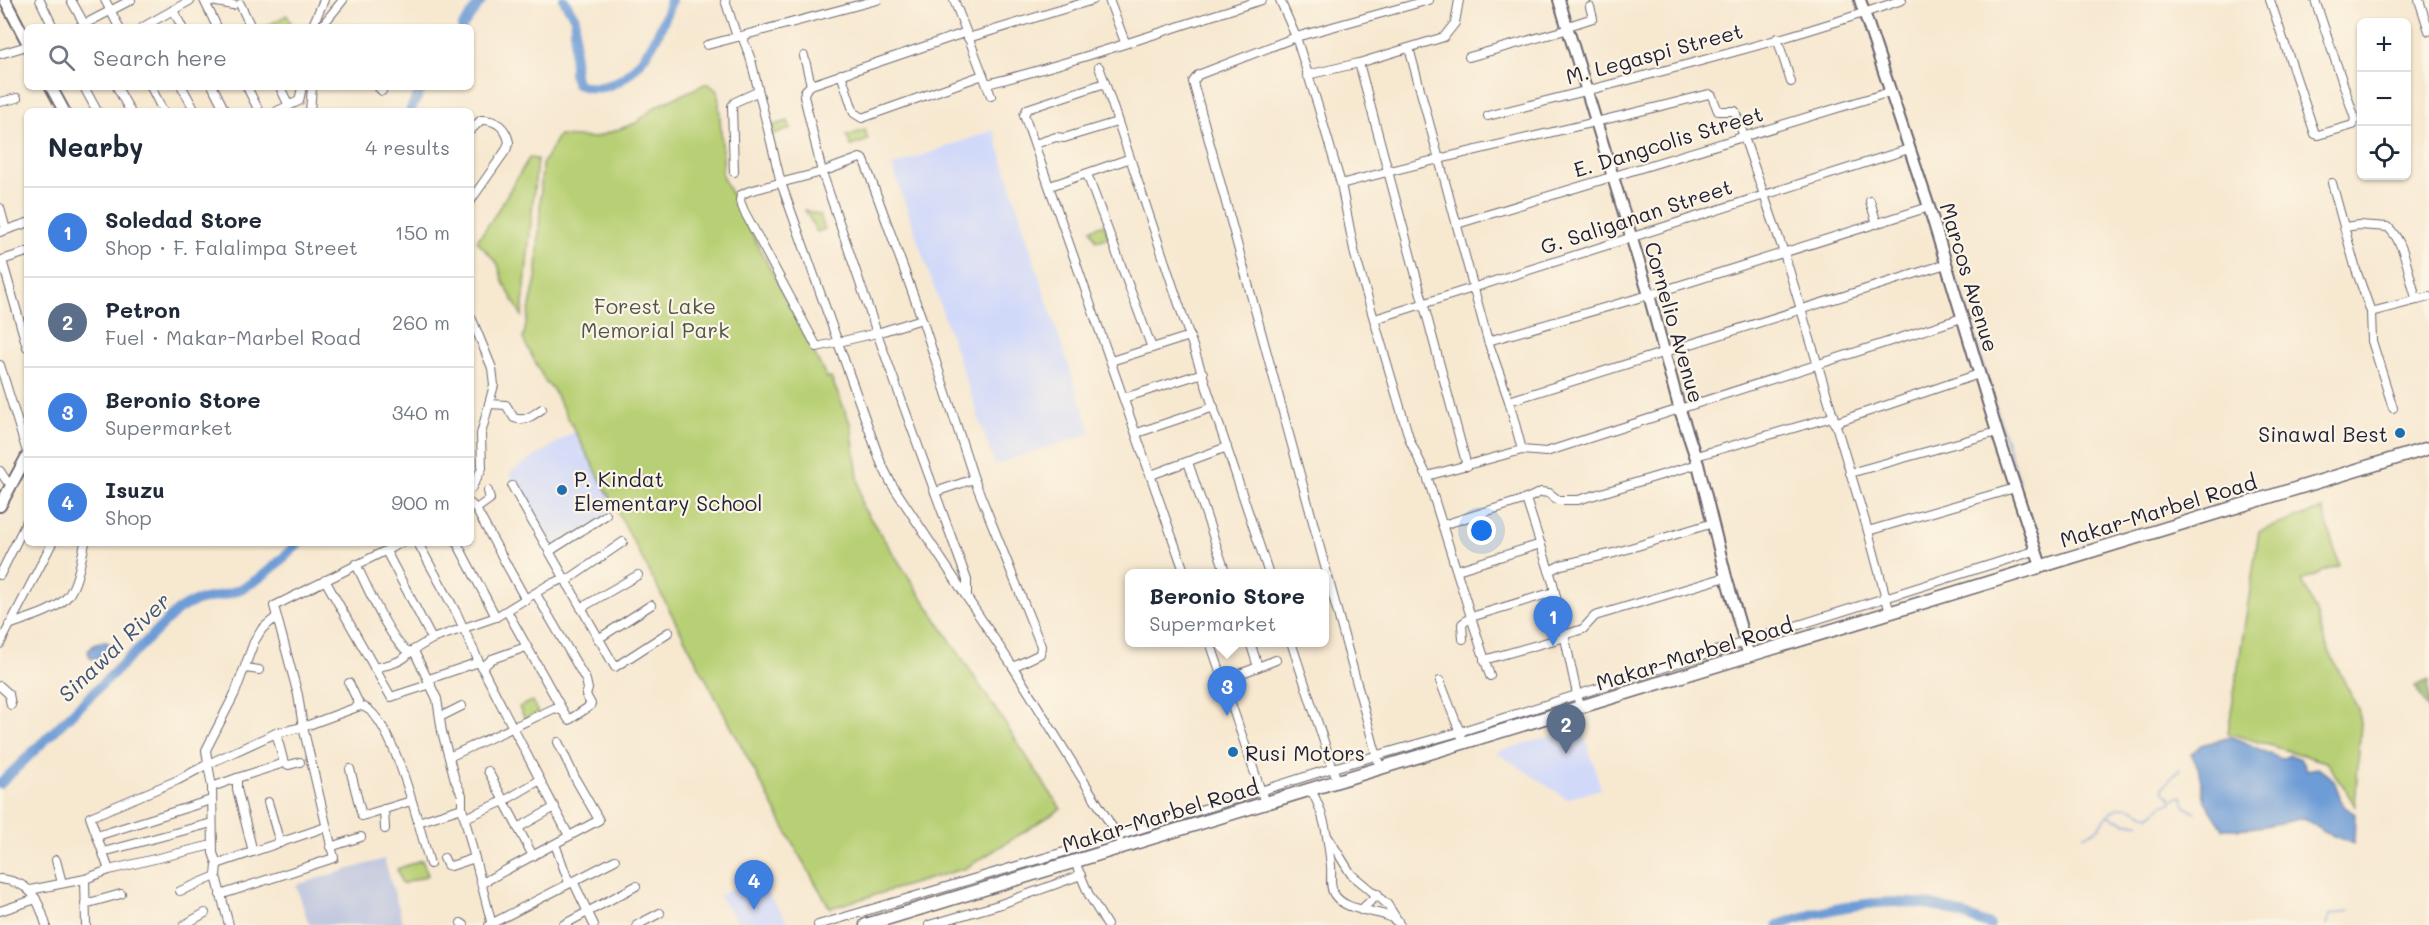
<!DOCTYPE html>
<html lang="en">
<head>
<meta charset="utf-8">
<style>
  body { margin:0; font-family:Mali,sans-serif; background:#f6f6f7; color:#1f2937 }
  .controls { position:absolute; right:18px; top:18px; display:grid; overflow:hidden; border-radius:9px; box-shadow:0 2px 4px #0004 }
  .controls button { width:54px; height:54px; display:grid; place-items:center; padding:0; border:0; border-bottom:2px solid #e0e1e3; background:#fff; color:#1f2937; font:30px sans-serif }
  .you { position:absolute; left:1482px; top:531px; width:21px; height:21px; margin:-15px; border:4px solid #fff; border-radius:50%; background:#1a73e8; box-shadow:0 0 0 9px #1a73e833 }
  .badge { display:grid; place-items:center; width:39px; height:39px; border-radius:50%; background:#1f6fb2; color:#fff; font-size:20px; font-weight:700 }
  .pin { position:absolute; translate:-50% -50px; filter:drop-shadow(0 2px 3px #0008) }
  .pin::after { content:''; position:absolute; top:32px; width:21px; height:18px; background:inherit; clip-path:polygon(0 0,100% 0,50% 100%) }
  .popup { position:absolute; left:1125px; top:569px; width:204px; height:78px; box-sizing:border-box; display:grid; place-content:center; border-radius:9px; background:#fff; filter:drop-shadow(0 2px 4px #0005); font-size:20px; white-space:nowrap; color:#747a83 }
  .popup b { font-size:22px; color:#1f2937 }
  .popup::after { content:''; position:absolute; left:50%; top:100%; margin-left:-12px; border:12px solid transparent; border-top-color:#fff }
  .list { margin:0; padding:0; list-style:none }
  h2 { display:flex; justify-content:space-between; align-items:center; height:78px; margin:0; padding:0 24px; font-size:26px }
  h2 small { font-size:20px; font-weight:400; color:#747a83 }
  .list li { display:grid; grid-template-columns:39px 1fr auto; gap:18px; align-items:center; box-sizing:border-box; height:90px; padding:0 24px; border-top:2px solid #e0e1e3 }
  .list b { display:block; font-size:22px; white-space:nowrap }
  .list p { margin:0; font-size:20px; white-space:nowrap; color:#747a83 }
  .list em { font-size:20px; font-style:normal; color:#747a83 }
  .icon { flex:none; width:33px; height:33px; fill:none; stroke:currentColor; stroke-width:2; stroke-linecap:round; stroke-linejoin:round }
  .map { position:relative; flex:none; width:2429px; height:925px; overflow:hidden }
  .search { position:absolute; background:#fff; box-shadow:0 2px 4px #0004; left:24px; top:24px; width:450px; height:66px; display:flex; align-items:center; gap:15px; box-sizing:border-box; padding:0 21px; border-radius:9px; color:#747a83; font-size:22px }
  .panel { position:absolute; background:#fff; box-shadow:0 2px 4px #0004; left:24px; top:108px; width:450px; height:438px; border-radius:9px }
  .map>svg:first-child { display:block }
</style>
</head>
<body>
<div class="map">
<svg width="2429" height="925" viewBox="0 0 2429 925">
  <rect width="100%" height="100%" fill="#fcf5e5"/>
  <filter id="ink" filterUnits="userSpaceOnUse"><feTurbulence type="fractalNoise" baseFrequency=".0167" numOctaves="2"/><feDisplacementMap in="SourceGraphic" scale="12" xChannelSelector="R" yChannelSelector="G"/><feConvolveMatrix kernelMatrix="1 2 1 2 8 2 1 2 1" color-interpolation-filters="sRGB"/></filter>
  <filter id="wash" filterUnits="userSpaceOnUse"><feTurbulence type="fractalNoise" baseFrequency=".008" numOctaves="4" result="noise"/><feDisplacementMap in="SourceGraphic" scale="24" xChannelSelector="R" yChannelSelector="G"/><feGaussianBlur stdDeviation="1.35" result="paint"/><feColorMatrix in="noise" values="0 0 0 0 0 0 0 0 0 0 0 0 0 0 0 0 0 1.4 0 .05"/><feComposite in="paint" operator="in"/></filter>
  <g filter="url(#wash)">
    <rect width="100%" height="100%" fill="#f7e8d0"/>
    <g fill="#d1d9f9">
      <path d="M994,130L1038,273L1091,433L995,465L892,166Z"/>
      <path d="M575,431L615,509L554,549L509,473Z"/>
      <path d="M1582,727L1601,789L1567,799L1496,752Z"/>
      <path d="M755,876L790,925H740L719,896Z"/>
    </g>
    <path fill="#bbc3de" d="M384,859L404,925H309L296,885Z"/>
    <g fill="#b8d075" stroke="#6d7958" stroke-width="1.5">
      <path d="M287,15L293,27H265Z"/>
      <path d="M707,83L718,91L723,159L722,176L827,378H831L851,425L862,506L1061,809L966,868L830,908L799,855L552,388L546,383L523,339L537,274L542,165L558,136L594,138L636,123L655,107Z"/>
      <path d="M788,121L791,129L773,134L771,126Z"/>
      <path d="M865,130L868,140L851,146L847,136Z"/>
      <path d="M529,158L537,159L522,316L503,282L498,264L477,241L495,215Z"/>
      <path d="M805,210L820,215L825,229L817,232Z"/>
      <path d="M1104,224L1109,238L1096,241L1091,229Z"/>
      <path d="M2323,509L2339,565L2302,580L2316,612L2325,643L2358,709L2361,722L2355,806L2344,787L2326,762L2228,733L2259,531Z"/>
      <path d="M532,701L538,713L525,719L519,707Z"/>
      <path d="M422,860L428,875L402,884L397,869Z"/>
    </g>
    <path fill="#92b266" stroke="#5a6a50" stroke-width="1.5" d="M2429,680V711L2415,686Z"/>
    <g fill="#6e9cd6" stroke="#485f88" stroke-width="1.5">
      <path d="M103,641L111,644C109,656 103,662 90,658L88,651L94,645Z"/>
      <path d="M2231,737C2249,743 2263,752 2281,759L2290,755L2300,759L2307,770L2318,768L2334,780L2341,801L2345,807L2355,814L2354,844L2324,832L2304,818C2277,824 2251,830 2223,829L2205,801L2198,767L2191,754L2201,745Z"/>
    </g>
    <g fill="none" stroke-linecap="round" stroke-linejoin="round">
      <g stroke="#6e9cd6" stroke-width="1.5">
        <path d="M1958,284L2019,483"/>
        <path d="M2174,799L2182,796L2186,807L2196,812"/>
        <path d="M2110,816L2127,823H2140"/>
        <path d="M2084,835C2103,834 2104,809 2123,807C2134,806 2140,814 2150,816L2163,805L2172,802L2171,797L2164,792L2163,787L2180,769"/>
        <path d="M2327,925L2330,915L2349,911"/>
      </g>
      <g stroke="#6e9cd6" stroke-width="10">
        <path d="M564,0L575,18L574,76L577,84C627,103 660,39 671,0"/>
        <path d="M462,27L482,0"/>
        <path d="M410,111L422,87"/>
        <path d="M0,784L178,610C194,599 209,599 227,594C254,587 279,563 298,543"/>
        <path d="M1778,925C1826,909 1873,898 1924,904C1945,906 1969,918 1990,925"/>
      </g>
    </g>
  </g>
  <g filter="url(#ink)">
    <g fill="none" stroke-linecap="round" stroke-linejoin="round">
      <defs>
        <g id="street">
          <path d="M40,0L53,27"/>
          <path d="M71,0L86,27"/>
          <path d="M105,0L119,27"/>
          <path d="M204,0L217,27"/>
          <path d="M206,0L233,5"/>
          <path d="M725,0L737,37"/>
          <path d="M954,0L991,96"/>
          <path d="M1109,0L1125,42"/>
          <path d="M1280,0L1296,37L1318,106L1341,184L1355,255L1410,441L1427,476L1471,617L1462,624L1463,639"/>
          <path d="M2270,0L2315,134L2318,135L2353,125L2355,119L2315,0"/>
          <path d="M2419,0L2429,31"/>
          <path d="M240,4L251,27"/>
          <path d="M173,10L182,27"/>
          <path d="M1568,26L1593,18L1590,7"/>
          <path d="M79,27L131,0"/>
          <path d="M143,27L191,0"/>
          <path d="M312,27L324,0"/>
          <path d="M321,27L343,0"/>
          <path d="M964,33L811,85L805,91L804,96L822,172L877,333L967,580V597"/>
          <path d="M742,36L751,60L781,183L881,463L891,483L1013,667L1119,838"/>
          <path d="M968,38L1093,0"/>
          <path d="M1777,38L1791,82"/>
          <path d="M707,45L877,0"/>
          <path d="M1409,48L1488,341L1509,401L1522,450"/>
          <path d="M0,54L27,46"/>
          <path d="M804,56L811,85"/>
          <path d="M1469,57L1569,29"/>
          <path d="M1359,63L1467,466"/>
          <path d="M1099,67L1105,83"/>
          <path d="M841,74L854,113L862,118L983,75"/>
          <path d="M1307,75L1359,63L1444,37L1455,23L1459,0"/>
          <path d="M987,84C1080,61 1170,28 1262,0"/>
          <path d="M84,87L97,111"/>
          <path d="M117,87L130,111"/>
          <path d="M151,87L163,111"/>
          <path d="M182,87L195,111"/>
          <path d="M213,87L225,111"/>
          <path d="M247,87L259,111"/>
          <path d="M280,87L289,106"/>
          <path d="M378,87L382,91"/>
          <path d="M0,102L17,98"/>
          <path d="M277,111L299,101L302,87"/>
          <path d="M310,111L312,87"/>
          <path d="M1488,116C1627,80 1767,47 1902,0"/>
          <path d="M471,130L481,120C496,119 506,128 509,142L506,150L471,200"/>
          <path d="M1035,144L1056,137L1064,138L1117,122"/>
          <path d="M734,172L732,106L735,102L757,92"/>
          <path d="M1087,174L1152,348"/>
          <path d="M2332,183L2356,270L2371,312L2417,300"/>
          <path d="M1341,184C1463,151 1586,126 1709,94L1712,96L1718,111H1735L1784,253L1868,531L1890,613"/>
          <path d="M1050,186L1128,159"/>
          <path d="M1870,201L1877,224"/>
          <path d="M0,208L6,230"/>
          <path d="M1457,224L1890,92"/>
          <path d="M2344,227L2359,225L2388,227C2407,245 2408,277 2417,300L2429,297"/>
          <path d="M0,232L27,223"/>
          <path d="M27,252L2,260L27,347"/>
          <path d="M2371,312L2372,341L2393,408"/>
          <path d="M471,317L492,368L494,385L481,434L482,468L471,489"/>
          <path d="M922,319L877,333L817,347L744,211L740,201L741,195L749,191L822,172L860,158L864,160L922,319L974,479L1041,646L1040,654L1013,667"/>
          <path d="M1375,319L1909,149"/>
          <path d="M1488,341L1649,295L1929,207"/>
          <path d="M1111,361L1190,336"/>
          <path d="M0,365L27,452"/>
          <path d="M1124,398L1203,373"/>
          <path d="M1509,401L1946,264"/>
          <path d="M489,404L506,405L514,418C526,422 533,415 542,409"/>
          <path d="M1834,423L1979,374"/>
          <path d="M1137,433L1214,407"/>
          <path d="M1696,456L1832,417"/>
          <path d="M1188,462L1226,574"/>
          <path d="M0,471L6,480L12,484"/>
          <path d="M1850,473L1997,432"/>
          <path d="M1151,475L1227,447"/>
          <path d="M1427,476L1522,450L1546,452L1962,318"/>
          <path d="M512,486L615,667L669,632"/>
          <path d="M935,492L974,479"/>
          <path d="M1526,499L1553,583L1580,708"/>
          <path d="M471,504L476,509L526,600"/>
          <path d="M476,509L490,499L488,491"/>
          <path d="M1443,525L1526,499L1541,492L1549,493L1558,500H1578L1698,464"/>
          <path d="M1868,531L2015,488"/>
          <path d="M418,543L457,614L479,662L569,836"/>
          <path d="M457,543L496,617"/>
          <path d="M386,551L432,639"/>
          <path d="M550,551L606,515"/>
          <path d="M356,564C365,582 393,648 410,652L432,639L496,617L550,584L564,579"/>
          <path d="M1457,570L1541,544"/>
          <path d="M1549,571L1561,565L1614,553L1713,523"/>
          <path d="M1185,574L1024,115L1027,109L1105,83L1269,574"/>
          <path d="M0,575L27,521"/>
          <path d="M325,580L391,697L431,684"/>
          <path d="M568,585L569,579L623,542"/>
          <path d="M581,608L638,575"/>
          <path d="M507,611L563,711"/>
          <path d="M9,625C27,618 55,612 68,596C78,583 81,559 85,543"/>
          <path d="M1564,635L1583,629L1595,616L1726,577"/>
          <path d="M598,639L651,605"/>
          <path d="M1210,642L1265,803"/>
          <path d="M1291,642L1337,781"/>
          <path d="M0,644L52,543"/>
          <path d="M414,651L437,699L442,732L455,780L462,795V808L492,925"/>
          <path d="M1484,660L1565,637"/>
          <path d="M1258,667L1276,660"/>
          <path d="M246,668L259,670"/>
          <path d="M374,668C387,665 402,663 410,652"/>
          <path d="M482,668L492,659L526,647"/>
          <path d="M1490,676L1471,617L1554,592"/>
          <path d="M429,679L479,662"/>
          <path d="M1224,680L1258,667L1250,642"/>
          <path d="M1440,681L1461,735"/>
          <path d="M349,683L360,706"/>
          <path d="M0,686L9,694L11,705"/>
          <path d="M440,717L462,706"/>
          <path d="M449,757L555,708L563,711L569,720L590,706L591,704L586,695L588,689L586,680L536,594"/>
          <path d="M284,763L289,765L300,762"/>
          <path d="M1380,768L1193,82L1198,75L1296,37L1429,0"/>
          <path d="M350,769L362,816L411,801"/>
          <path d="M488,771L533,856"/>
          <path d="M212,787L237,778"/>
          <path d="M1311,790C1325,814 1328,839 1331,866C1332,875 1329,886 1334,894C1348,916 1385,906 1400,925"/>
          <path d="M268,802L280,843"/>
          <path d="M384,809L385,829"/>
          <path d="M465,818L504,801L540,780"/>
          <path d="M418,822L462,808"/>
          <path d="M518,828L555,807"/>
          <path d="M97,836L211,800"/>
          <path d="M1328,837L1351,874L1387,904L1398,921"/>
          <path d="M555,844L568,880L573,881L594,925"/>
          <path d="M330,847L361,837"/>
          <path d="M103,852L212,823"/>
          <path d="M253,852L237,789V778L284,763L276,733"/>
          <path d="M444,858L447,865L451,866L475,858"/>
          <path d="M56,860L62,883"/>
          <path d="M1075,862L1089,895L1107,925"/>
          <path d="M217,864L326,827"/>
          <path d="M109,870L90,817L178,780L208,764L206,750L235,693L254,642L262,629L275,618"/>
          <path d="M0,879C30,882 38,897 46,925"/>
          <path d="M85,879L86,925"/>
          <path d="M482,883L599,820L576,780L558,742"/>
          <path d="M30,890L85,879L109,870L212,845"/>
          <path d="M180,891L216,876"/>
          <path d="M220,895L334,858L303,727L298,695L274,606L401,543"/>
          <path d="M85,904L121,894"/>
          <path d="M1361,910L1378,894"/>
          <path d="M0,911L36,899"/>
          <path d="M461,923L464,925"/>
          <path d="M184,925L205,913"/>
          <path d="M229,925L216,876L217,864L213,853L212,787L208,764L276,733L303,727L360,706C392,709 421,835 430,864"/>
          <path d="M489,925L615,860"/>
          <path d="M563,925L636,886"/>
          <path d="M637,925L660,913"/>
          <path d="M818,925L1118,836L1333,768L1459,732L2031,552"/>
          <path d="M929,925L998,905L1081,875"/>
        </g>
        <g id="secondary">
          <path d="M5,0L27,42"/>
          <path d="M1559,0L1649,295L1679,407L1698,464L1726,577L1749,656"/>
          <path d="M1860,0L1929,207L1997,432L2041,566"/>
          <path d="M51,87L64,111"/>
          <path d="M0,506L27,456"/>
        </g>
        <path id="primary" d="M866,925L2429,448"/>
      </defs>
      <use href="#street" stroke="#6d676f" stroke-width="10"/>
      <use href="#secondary" stroke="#6d676f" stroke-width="14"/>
      <use href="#primary" stroke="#6d676f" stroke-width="15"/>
      <use href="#street" stroke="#fff" stroke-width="8"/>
      <use href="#secondary" stroke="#fff" stroke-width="10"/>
      <use href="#primary" stroke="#fff" stroke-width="12"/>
    </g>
  </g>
  <g fill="#1f6fb2" stroke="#fcf5e5" stroke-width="2">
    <circle cx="2400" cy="433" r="6"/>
    <circle cx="562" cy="490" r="6"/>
    <circle cx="1233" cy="752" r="6"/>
  </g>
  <g text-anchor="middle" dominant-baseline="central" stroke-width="4.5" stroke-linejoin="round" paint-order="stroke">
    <g font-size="21" fill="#22223b" stroke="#fcf5e5">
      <text transform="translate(1654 53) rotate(-15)">M. Legaspi Street</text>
      <text transform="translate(1668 141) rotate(-17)">E. Dangcolis Street</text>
      <text transform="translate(1636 216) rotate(-18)">G. Saliganan Street</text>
      <text transform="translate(1970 277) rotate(73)">Marcos Avenue</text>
      <text transform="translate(1675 322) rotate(74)">Cornelio Avenue</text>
      <text transform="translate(2158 510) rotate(-17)">Makar-Marbel Road</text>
      <text transform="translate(1694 653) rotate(-17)">Makar-Marbel Road</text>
      <text transform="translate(1160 815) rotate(-17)">Makar-Marbel Road</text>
    </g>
    <g font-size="21" fill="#4f564c" stroke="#fcf5e5">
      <text x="655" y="305">Forest Lake<tspan x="655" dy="24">Memorial Park</tspan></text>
    </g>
    <g font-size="21" fill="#22223b" stroke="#fcf5e5" text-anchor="start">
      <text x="2388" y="433" text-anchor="end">Sinawal Best</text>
      <text x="574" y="478">P. Kindat<tspan x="574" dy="24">Elementary School</tspan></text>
      <text x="1245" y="752">Rusi Motors</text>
    </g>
    <g font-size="22" font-style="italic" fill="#405379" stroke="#fcf5e5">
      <text transform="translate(114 647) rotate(-44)">Sinawal River</text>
    </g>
  </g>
</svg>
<div class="controls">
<button>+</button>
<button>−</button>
<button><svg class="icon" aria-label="locate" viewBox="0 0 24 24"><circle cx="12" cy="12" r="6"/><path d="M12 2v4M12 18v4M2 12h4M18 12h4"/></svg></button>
</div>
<div class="you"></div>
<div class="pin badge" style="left:1553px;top:646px;background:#3f7fe0">1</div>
<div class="pin badge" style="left:1566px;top:754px;background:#5c6f8a">2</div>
<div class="pin badge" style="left:1227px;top:716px;background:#3f7fe0">3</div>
<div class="popup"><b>Beronio Store</b>Supermarket</div>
<div class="pin badge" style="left:754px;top:910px;background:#3f7fe0">4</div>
<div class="search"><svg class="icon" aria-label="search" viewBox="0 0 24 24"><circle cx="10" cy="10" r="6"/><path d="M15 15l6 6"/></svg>Search here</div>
<section class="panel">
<h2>Nearby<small>4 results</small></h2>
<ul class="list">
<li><span class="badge" style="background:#3f7fe0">1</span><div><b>Soledad Store</b><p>Shop · F. Falalimpa Street</p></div><em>150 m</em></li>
<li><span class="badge" style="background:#5c6f8a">2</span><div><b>Petron</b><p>Fuel · Makar-Marbel Road</p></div><em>260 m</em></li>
<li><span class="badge" style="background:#3f7fe0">3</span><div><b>Beronio Store</b><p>Supermarket</p></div><em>340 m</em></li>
<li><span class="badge" style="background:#3f7fe0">4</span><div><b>Isuzu</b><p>Shop</p></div><em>900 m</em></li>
</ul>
</section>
</div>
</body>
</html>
